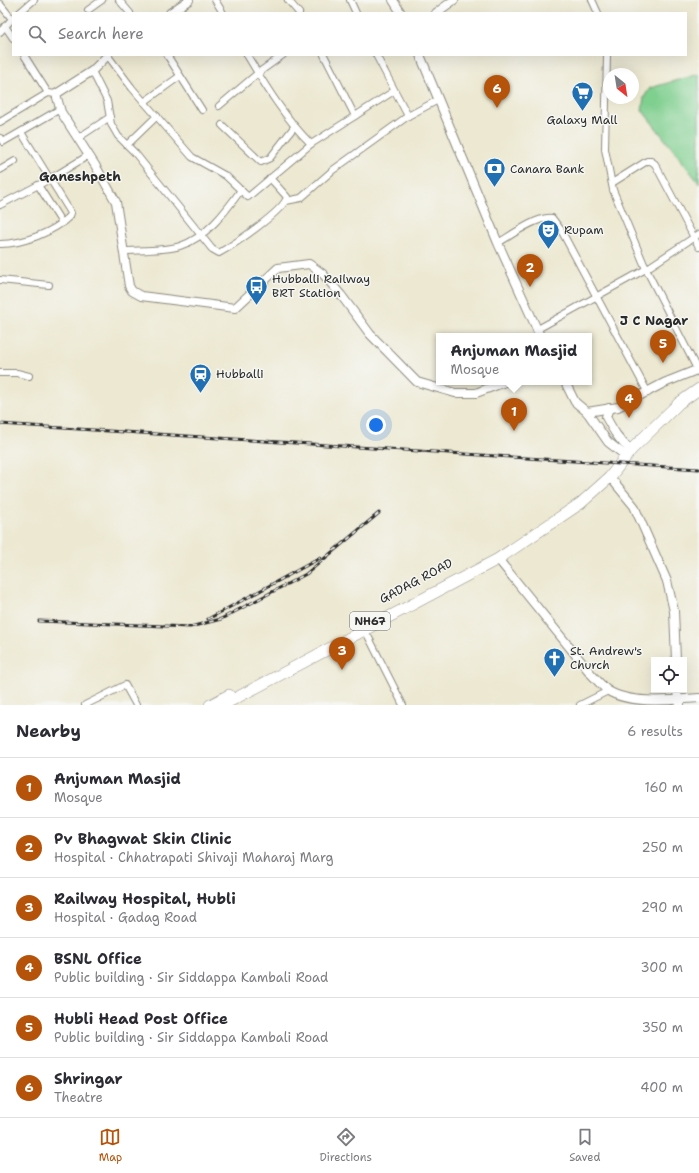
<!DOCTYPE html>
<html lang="en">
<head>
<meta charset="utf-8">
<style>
  body { margin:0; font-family:"Shantell Sans",sans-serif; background:#f2f2f3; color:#2b2b33 }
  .controls { position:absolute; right:12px; bottom:12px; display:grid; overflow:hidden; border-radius:0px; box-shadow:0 4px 16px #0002 }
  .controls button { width:36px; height:36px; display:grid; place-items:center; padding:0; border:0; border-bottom:1px solid #e1e1e2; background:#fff; color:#2b2b33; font:20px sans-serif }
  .compass { position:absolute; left:603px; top:68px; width:36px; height:36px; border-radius:50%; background:#fff; box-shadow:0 4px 16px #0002; rotate:150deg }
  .you { position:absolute; left:376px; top:425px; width:14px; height:14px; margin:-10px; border:3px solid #fff; border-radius:50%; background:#1a73e8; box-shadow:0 0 0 6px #1a73e833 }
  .badge { display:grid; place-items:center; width:26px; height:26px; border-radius:50%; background:#b45309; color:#fff; font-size:13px; font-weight:700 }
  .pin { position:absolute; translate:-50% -33px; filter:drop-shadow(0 1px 2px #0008) }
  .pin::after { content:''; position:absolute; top:21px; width:14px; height:12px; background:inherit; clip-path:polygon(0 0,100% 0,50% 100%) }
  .popup { position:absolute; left:436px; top:333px; width:156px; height:52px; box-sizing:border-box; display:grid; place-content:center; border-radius:0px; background:#fff; filter:drop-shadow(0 1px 3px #0005); font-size:13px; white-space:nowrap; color:#7c7c81 }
  .popup b { font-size:15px; color:#2b2b33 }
  .popup::after { content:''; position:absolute; left:50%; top:100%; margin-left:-8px; border:8px solid transparent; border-top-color:#fff }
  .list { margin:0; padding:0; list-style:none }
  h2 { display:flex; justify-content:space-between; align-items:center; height:52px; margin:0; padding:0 16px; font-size:17px }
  h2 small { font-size:13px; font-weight:400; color:#7c7c81 }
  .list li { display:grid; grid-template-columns:26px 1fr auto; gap:12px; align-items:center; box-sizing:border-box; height:60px; padding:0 16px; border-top:1px solid #e1e1e2 }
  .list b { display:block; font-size:15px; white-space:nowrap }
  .list p { margin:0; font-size:13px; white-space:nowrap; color:#7c7c81 }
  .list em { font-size:13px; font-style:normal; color:#7c7c81 }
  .icon { flex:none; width:22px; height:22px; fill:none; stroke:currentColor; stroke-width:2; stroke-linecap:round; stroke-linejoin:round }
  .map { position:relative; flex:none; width:699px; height:705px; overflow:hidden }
  .search { position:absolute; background:#fff; box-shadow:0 4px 16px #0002; left:12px; right:12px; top:12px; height:44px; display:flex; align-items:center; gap:10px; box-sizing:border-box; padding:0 14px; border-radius:0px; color:#7c7c81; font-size:15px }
  .sheet { height:412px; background:#fff }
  nav { display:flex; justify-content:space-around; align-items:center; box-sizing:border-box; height:56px; border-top:1px solid #e1e1e2; background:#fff; font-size:11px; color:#7c7c81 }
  nav a { display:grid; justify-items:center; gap:2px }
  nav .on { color:#b45309 }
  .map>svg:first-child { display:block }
</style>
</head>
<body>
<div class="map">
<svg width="699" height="705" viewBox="0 0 699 705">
  <rect width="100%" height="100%" fill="#f6f6f2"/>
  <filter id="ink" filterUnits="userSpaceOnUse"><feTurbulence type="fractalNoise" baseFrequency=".025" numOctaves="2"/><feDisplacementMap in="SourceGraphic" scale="8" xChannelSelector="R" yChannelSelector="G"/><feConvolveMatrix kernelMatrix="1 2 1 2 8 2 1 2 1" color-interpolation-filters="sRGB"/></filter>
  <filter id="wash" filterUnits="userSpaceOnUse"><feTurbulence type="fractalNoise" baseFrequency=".012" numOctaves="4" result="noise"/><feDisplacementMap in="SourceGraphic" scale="16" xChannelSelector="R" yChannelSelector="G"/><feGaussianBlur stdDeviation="0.9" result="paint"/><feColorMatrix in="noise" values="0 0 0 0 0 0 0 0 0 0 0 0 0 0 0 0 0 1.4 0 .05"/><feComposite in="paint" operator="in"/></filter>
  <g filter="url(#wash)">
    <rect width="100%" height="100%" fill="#ece8d1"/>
    <path fill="#7fcf8f" stroke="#557d5d" d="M699,74V183L642,110L644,97L650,88Z"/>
  </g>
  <g filter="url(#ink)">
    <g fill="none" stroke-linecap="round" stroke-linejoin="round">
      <defs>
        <g id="street">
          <path d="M119,0L130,13"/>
          <path d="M215,0L223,13"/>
          <path d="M288,0L299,13"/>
          <path d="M350,0L356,13"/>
          <path d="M592,0L598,13"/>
          <path d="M0,4L12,19"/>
          <path d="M88,10L102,0"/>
          <path d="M19,13L34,0"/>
          <path d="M5,26L13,38"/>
          <path d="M0,32L13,18"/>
          <path d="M24,55L48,93"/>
          <path d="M167,55L202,110"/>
          <path d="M247,55C266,87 285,118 311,144"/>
          <path d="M376,55L408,116"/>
          <path d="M607,55L605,149L613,190L646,269L699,373"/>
          <path d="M108,56L132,88L192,157L226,176L248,197L311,144L355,116L324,55"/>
          <path d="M92,71L107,101L111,124L118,136L135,153L212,249L219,253C233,245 284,211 287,197L270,178"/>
          <path d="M144,102L180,76"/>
          <path d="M219,106L258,73L283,55"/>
          <path d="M355,116L394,91"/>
          <path d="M0,122L48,93L56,94"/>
          <path d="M222,125L261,162L270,158L294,127"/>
          <path d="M0,138L3,142L60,109"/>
          <path d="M78,138L110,117"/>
          <path d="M127,145L157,116"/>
          <path d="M0,170L15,161"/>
          <path d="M612,183L647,161H651L655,164L699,247"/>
          <path d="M38,185L62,223"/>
          <path d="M286,201L301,198L333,170L408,116L438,100"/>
          <path d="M0,205L50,179L89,155"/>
          <path d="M498,243C510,236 539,215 552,218L561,230L648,393"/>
          <path d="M0,244C23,244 54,232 70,216L71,213L21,132"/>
          <path d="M124,251C141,250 165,251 180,246C206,238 226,211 241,190"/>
          <path d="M0,280L49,285"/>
          <path d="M536,330L646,269L699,234"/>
          <path d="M0,373H17L29,376"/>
          <path d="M365,630L403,705"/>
          <path d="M85,705L125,685L136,705"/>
          <path d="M580,705L608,691"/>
        </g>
        <g id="secondary">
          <path d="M393,0L401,13"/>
          <path d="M170,13L189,0"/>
          <path d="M436,13L454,0"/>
          <path d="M108,55L92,71L56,94L61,112L95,165L116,202L129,286L132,291L141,296L235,308L278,268L309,264L323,274L341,295L370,334L417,382L455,393H476L505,382"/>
          <path d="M420,55L498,243L540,336"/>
          <path d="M565,382L575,402L587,412L608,442L626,456"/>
          <path d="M609,408L606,417C613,430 619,441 631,450"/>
          <path d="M587,412L618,407L664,383L699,369"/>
          <path d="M610,477L634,506L667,581L674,611L676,660"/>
          <path d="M498,559L592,675C597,680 602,686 607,690C629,705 673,700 699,698"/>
          <path d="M677,690L678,700L680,704"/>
        </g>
        <g id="highway">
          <path d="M210,705L229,695"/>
          <path d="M223,705L498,559L581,503L610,477L631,450L679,403L699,389"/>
        </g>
      </defs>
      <use href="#street" stroke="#8c8a7e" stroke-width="8"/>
      <use href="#secondary" stroke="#8c8a7e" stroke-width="10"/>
      <use href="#highway" stroke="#8c8a7e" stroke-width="12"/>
      <use href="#street" stroke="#fff" stroke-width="6"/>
      <use href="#secondary" stroke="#fff" stroke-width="8"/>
      <use href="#highway" stroke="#fff" stroke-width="11"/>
      <defs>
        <g id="rail">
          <path d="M0,424L699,469"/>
          <path d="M208,619L320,558"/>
          <path d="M39,621L190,627L221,619L306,574L379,513"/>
        </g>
      </defs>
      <use href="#rail" stroke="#2b2b2b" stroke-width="3"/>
      <use href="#rail" stroke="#f6f6f2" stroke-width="1.5" stroke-dasharray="4.5" stroke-linecap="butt"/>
    </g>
  </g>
  <defs>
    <symbol id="supermarket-pin" viewBox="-11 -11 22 30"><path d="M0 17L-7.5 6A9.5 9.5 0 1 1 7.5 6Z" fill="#1f6fb2" stroke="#f6f6f2"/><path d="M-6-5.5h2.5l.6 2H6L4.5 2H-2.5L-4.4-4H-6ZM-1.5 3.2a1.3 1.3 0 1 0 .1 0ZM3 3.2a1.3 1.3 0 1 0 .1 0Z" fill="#fff"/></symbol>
    <symbol id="bank-pin" viewBox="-11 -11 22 30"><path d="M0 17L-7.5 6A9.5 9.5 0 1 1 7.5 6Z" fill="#1f6fb2" stroke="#f6f6f2"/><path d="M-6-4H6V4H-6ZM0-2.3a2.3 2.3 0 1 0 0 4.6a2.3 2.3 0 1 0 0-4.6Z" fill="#fff"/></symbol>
    <symbol id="theatre-pin" viewBox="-11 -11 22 30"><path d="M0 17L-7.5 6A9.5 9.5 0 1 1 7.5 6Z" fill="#1f6fb2" stroke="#f6f6f2"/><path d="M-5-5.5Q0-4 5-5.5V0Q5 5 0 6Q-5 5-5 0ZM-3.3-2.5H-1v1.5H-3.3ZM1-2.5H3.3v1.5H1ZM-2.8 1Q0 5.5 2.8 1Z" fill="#fff"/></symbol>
    <symbol id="bus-pin" viewBox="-11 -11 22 30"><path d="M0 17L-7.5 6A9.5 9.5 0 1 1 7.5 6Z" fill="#1f6fb2" stroke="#f6f6f2"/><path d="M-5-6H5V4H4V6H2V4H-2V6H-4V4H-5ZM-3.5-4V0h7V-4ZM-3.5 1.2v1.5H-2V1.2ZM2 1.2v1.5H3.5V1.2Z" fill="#fff"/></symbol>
    <symbol id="station-pin" viewBox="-11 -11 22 30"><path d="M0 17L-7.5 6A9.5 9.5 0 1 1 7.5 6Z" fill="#1f6fb2" stroke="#f6f6f2"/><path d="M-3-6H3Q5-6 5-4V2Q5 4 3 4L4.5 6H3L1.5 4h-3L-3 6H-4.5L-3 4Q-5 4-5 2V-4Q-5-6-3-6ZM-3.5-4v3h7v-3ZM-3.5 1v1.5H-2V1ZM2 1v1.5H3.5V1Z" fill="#fff"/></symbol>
    <symbol id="church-pin" viewBox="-11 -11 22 30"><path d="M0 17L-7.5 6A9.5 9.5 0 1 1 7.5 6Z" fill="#1f6fb2" stroke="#f6f6f2"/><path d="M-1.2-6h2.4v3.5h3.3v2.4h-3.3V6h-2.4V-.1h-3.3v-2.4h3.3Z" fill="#fff"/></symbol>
  </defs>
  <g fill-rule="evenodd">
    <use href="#supermarket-pin" x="570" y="80" width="25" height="34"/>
    <use href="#bank-pin" x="482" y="156" width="25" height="34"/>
    <use href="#theatre-pin" x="536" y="218" width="25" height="34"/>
    <use href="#bus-pin" x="244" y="274" width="25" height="34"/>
    <use href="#station-pin" x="188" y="362" width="25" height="34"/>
    <use href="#church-pin" x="542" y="646" width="25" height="34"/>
  </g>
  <g text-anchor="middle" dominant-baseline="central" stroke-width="3" stroke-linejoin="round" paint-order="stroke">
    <rect fill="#f6f6f2" stroke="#686867" stroke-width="1" x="350" y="612" width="40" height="18" rx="3"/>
    <g font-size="11" font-weight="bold" fill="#2b2b2b">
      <text x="370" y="621">NH67</text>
    </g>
    <g font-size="12" fill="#2b2b2b" stroke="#f6f6f2" text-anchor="start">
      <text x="582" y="120" text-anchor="middle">Galaxy Mall</text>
      <text x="510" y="169">Canara Bank</text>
      <text x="564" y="230">Rupam</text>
      <text x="272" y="279">Hubballi Railway<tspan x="272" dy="14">BRT Station</tspan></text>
      <text x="216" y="374">Hubballi</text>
      <text x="570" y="651">St. Andrew's<tspan x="570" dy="14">Church</tspan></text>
    </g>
    <g font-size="12" fill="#2b2b2b" stroke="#f6f6f2">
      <text transform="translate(416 581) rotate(-28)">GADAG ROAD</text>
    </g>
    <g font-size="13" font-weight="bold" fill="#2b2b2b" stroke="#f6f6f2">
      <text x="80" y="176">Ganeshpeth</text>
      <text x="654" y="320">J C Nagar</text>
    </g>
  </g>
</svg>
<div class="controls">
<button><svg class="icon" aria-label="locate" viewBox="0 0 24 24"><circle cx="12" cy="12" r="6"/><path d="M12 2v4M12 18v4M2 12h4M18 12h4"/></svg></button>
</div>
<svg class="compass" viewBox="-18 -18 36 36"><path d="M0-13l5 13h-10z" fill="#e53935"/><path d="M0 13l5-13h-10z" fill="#7c7c81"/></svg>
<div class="you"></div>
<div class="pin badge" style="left:514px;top:431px">1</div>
<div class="popup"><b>Anjuman Masjid</b>Mosque</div>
<div class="pin badge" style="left:530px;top:287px">2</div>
<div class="pin badge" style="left:342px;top:670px">3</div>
<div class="pin badge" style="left:629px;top:418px">4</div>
<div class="pin badge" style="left:663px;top:363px">5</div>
<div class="pin badge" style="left:497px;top:108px">6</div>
<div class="search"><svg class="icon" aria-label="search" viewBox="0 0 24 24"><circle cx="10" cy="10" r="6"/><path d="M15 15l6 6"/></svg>Search here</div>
</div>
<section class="sheet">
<h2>Nearby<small>6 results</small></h2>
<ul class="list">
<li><span class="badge">1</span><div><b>Anjuman Masjid</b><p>Mosque</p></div><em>160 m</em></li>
<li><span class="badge">2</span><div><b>Pv Bhagwat Skin Clinic</b><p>Hospital · Chhatrapati Shivaji Maharaj Marg</p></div><em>250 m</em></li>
<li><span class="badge">3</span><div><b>Railway Hospital, Hubli</b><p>Hospital · Gadag Road</p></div><em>290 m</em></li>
<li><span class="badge">4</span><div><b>BSNL Office</b><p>Public building · Sir Siddappa Kambali Road</p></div><em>300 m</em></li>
<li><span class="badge">5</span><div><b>Hubli Head Post Office</b><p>Public building · Sir Siddappa Kambali Road</p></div><em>350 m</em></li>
<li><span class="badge">6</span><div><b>Shringar</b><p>Theatre</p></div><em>400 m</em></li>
</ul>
</section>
<nav>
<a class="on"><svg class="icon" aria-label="map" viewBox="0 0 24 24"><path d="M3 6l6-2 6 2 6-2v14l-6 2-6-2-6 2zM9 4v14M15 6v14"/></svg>Map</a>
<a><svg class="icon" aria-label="directions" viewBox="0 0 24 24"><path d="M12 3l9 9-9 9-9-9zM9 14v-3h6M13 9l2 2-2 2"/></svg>Directions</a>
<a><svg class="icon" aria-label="saved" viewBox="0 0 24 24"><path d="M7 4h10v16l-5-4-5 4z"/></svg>Saved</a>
</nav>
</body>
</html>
